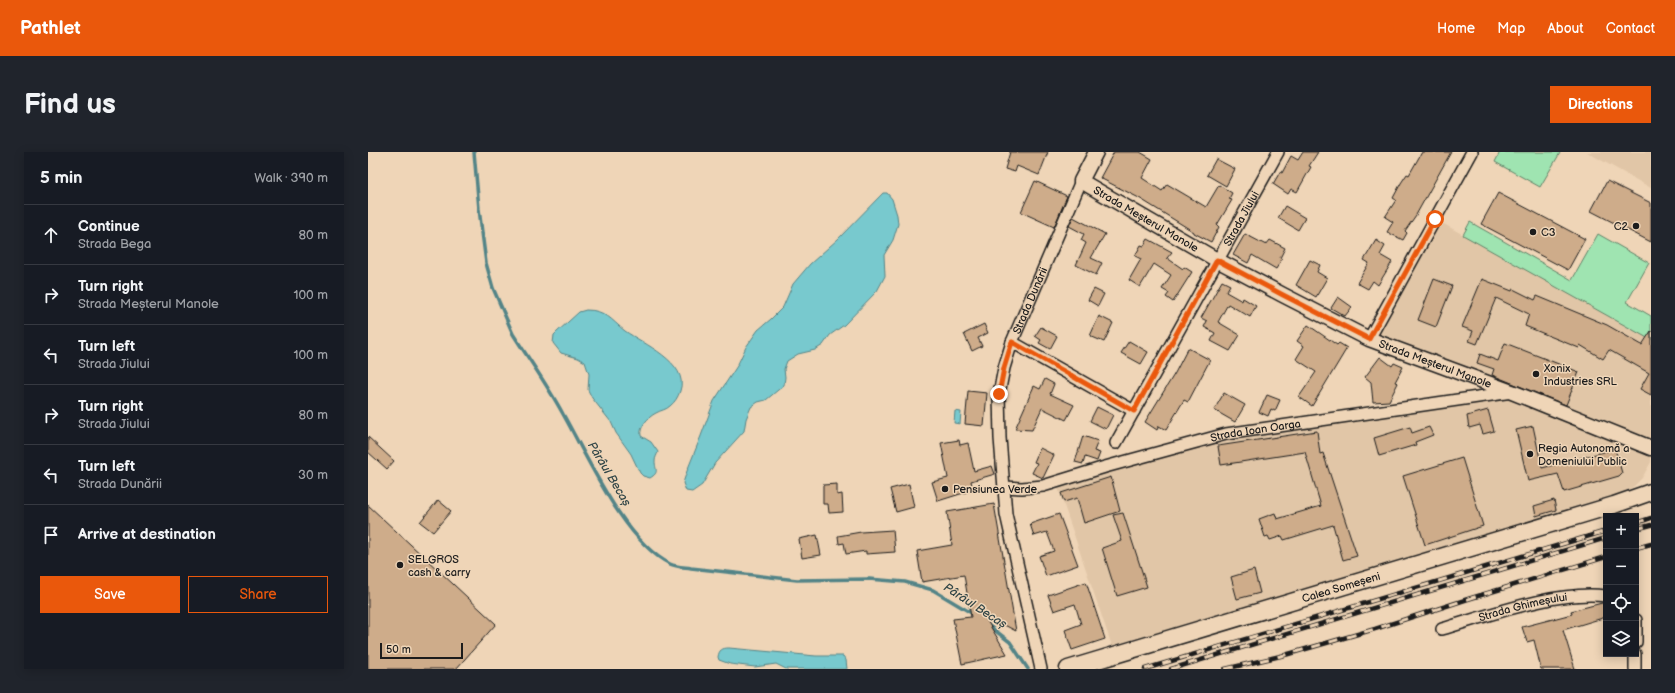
<!DOCTYPE html>
<html lang="en">
<head>
<meta charset="utf-8">
<style>
  body { margin:0; font-family:"Balsamiq Sans",sans-serif; background:#20242c; color:#f1f3f6 }
  .controls { position:absolute; right:12px; bottom:12px; display:grid; overflow:hidden; border-radius:0px; box-shadow:0 2px 10px #0003 }
  .controls button { width:36px; height:36px; display:grid; place-items:center; padding:0; border:0; border-bottom:1px solid #363941; background:#171b24; color:#f1f3f6; font:20px sans-serif }
  .scale { position:absolute; left:12px; bottom:10px; width:83px; box-sizing:border-box; padding-left:4px; border:2px solid #1c1c1c; border-top:0; font-size:11px; line-height:14px; white-space:nowrap; color:#1c1c1c; -webkit-text-stroke:3px #efd5b7; paint-order:stroke }
  .stop { position:absolute; width:12px; height:12px; margin:-9px; border:3px solid #ea580c; border-radius:50%; background:#fff }
  .stop.end { background:#ea580c; border-color:#fff; box-shadow:0 1px 4px #0008 }
  .list { margin:0; padding:0; list-style:none }
  h2 { display:flex; justify-content:space-between; align-items:center; height:52px; margin:0; padding:0 16px; font-size:17px }
  h2 small { font-size:13px; font-weight:400; color:#9ea1a6 }
  .list li { display:grid; grid-template-columns:26px 1fr auto; gap:12px; align-items:center; box-sizing:border-box; height:60px; padding:0 16px; border-top:1px solid #363941 }
  .list b { display:block; font-size:15px; white-space:nowrap }
  .list p { margin:0; font-size:13px; white-space:nowrap; color:#9ea1a6 }
  .list em { font-size:13px; font-style:normal; color:#9ea1a6 }
  .actions { display:flex; gap:8px; padding:12px 16px }
  .actions a { flex:1; padding:9px 0; border:1px solid #ea580c; border-radius:0px; text-align:center; font-size:14px; color:#ea580c }
  .actions .main { background:#ea580c; color:#fff }
  .icon { flex:none; width:22px; height:22px; fill:none; stroke:currentColor; stroke-width:2; stroke-linecap:round; stroke-linejoin:round }
  .map { position:relative; flex:none; width:1283px; height:517px; overflow:hidden; border-radius:0px }
  header { display:flex; align-items:center; gap:24px; box-sizing:border-box; height:56px; padding:0 20px; background:#ea580c; color:#fff }
  header strong { font-size:19px }
  nav { display:flex; gap:22px; margin-inline-start:auto; font-size:14px }
  .intro { display:flex; align-items:center; justify-content:space-between; box-sizing:border-box; height:96px; padding:0 24px }
  h1 { margin:0; font-size:28px }
  .button { padding:10px 18px; border-radius:0px; background:#ea580c; color:#fff; font-size:14px; font-weight:700 }
  main { display:flex; gap:24px; padding:0 24px }
  aside { flex:1; background:#171b24; border-radius:0px; box-shadow:0 2px 10px #0003 }
  .map>svg:first-child { display:block }
</style>
</head>
<body>
<header>
<strong>Pathlet</strong>
<nav><a>Home</a><a>Map</a><a>About</a><a>Contact</a></nav>
</header>
<div class="intro"><h1>Find us</h1><a class="button">Directions</a></div>
<main>
<aside>
<h2>5 min<small>Walk · 390 m</small></h2>
<ul class="list">
<li><svg class="icon" aria-label="ahead" viewBox="0 0 24 24"><path d="M12 20V5M6 11l6-6 6 6"/></svg><div><b>Continue</b><p>Strada Bega</p></div><em>80 m</em></li>
<li><svg class="icon" aria-label="right" viewBox="0 0 24 24"><path d="M7 20v-9h11M14 6l5 5-5 5"/></svg><div><b>Turn right</b><p>Strada Meșterul Manole</p></div><em>100 m</em></li>
<li><svg class="icon" aria-label="left" viewBox="0 0 24 24"><path d="M17 20v-9H6M10 6l-5 5 5 5"/></svg><div><b>Turn left</b><p>Strada Jiului</p></div><em>100 m</em></li>
<li><svg class="icon" aria-label="right" viewBox="0 0 24 24"><path d="M7 20v-9h11M14 6l5 5-5 5"/></svg><div><b>Turn right</b><p>Strada Jiului</p></div><em>80 m</em></li>
<li><svg class="icon" aria-label="left" viewBox="0 0 24 24"><path d="M17 20v-9H6M10 6l-5 5 5 5"/></svg><div><b>Turn left</b><p>Strada Dunării</p></div><em>30 m</em></li>
<li><svg class="icon" aria-label="arrive" viewBox="0 0 24 24"><path d="M6 21V4h12l-3 4 3 4H6"/></svg><div><b>Arrive at destination</b></div></li>
</ul>
<div class="actions"><a class="main">Save</a><a>Share</a></div>
</aside>
<div class="map">
<svg width="1283" height="517" viewBox="0 0 1283 517">
  <rect width="100%" height="100%" fill="#efd5b7"/>
  <filter id="ink" filterUnits="userSpaceOnUse"><feTurbulence type="fractalNoise" baseFrequency=".025" numOctaves="2"/><feDisplacementMap in="SourceGraphic" scale="8" xChannelSelector="R" yChannelSelector="G"/><feConvolveMatrix kernelMatrix="1 2 1 2 8 2 1 2 1" color-interpolation-filters="sRGB"/></filter>
  <g filter="url(#ink)">
    <g fill="#e1c6a7">
      <path d="M1219,0H1283V36L1224,3Z"/>
      <path d="M1067,67L1283,188V310L1274,326L1266,334L1257,340L1218,354L744,494L688,330L858,282L1143,240L1001,187Z"/>
    </g>
    <g fill="#9fe4b1" stroke="#5e8066">
      <path d="M1132,0H1190L1192,1L1172,35L1127,10Z"/>
      <path d="M1102,70L1204,128L1230,82L1281,111L1259,150L1283,164V188L1095,83Z"/>
    </g>
    <g fill="#78c9ce" stroke="#538487">
      <path d="M515,41H519L524,47L529,63L530,72L525,88L516,103L517,124L509,139L476,173L462,183L455,193L447,198L430,202L419,209L416,217L417,225L416,233L398,248L390,250L383,255L378,267L376,279L347,311L334,333L324,340L318,339L315,331L319,319L333,284L346,249L369,214L378,195L390,178L403,167L415,155L425,132L442,112L470,87Z"/>
      <path d="M218,158C238,158 243,168 257,179C274,191 322,211 312,239C310,245 307,250 302,254C298,258 293,258 288,261C280,265 271,275 273,284L283,290L290,300C289,303 287,306 287,309C287,318 292,320 282,326L275,324L272,321L263,302L248,281L243,270L224,246L220,238L221,222L217,210L210,206L193,201L185,191L186,183L189,180L211,160Z"/>
      <path d="M587,259L593,260L592,272L586,271Z"/>
      <path d="M361,496L448,504H475L478,508L479,517H418L408,512L387,515L362,512L351,508L350,505C351,498 354,496 361,496Z"/>
    </g>
    <g fill="none" stroke-linecap="round" stroke-linejoin="round">
      <g stroke="#538487" stroke-width="3.5">
        <path d="M106,0L111,57L118,111L125,136L145,182C162,209 180,234 195,262C220,306 256,389 302,412C308,415 316,415 323,416L429,428L501,427L537,430L565,438L605,462"/>
        <path d="M620,473L642,490L660,517"/>
      </g>
    </g>
    <g fill="#ceac8a" stroke="#1c1c1c">
      <path d="M642,0H680L671,23L649,14L647,20L637,17Z"/>
      <path d="M746,0H772L784,7L774,26L794,39L799,32L838,55L851,33L864,41L861,47L864,48L849,73L851,75L843,90L826,81V80L771,46L732,26Z"/>
      <path d="M935,0H950L941,14L943,15L929,40L923,37L920,42L905,32L912,20L914,21L923,4L930,8Z"/>
      <path d="M1054,0H1083L1048,63L1037,79L1039,81L1035,88L1019,80L1025,70L1017,65L1028,48L1025,46L1033,31L1039,22L1041,23Z"/>
      <path d="M848,7L867,17L858,34L839,23Z"/>
      <path d="M667,29L699,44L686,75L653,60Z"/>
      <path d="M1239,29L1283,51V90L1223,59Z"/>
      <path d="M1130,41L1217,87L1200,118L1113,72Z"/>
      <path d="M917,54L937,66L930,78L910,66Z"/>
      <path d="M705,65L737,82L723,106L734,111L728,123L708,113L718,91L713,88L716,82L701,74Z"/>
      <path d="M877,82L898,93L902,88L917,96L912,106L914,107L908,117L884,103L880,111L865,103Z"/>
      <path d="M780,87L804,100L799,106L815,117L816,115L824,120L805,150L798,145L801,141L794,137L803,123L786,112L772,135L761,128L773,107L767,104L773,93L776,94Z"/>
      <path d="M1008,88L1017,94L1012,103L1024,110L1010,133L1005,129L1000,137L989,131L1001,111L996,108Z"/>
      <path d="M942,108L952,113L949,120L959,126L948,145L928,133Z"/>
      <path d="M1066,127L1084,134L1068,175L1050,168Z"/>
      <path d="M1114,127L1144,139L1145,137L1167,148L1169,144L1239,173L1274,193L1283,179V243L1272,237L1281,221L1241,198L1235,207L1212,193L1211,196L1157,174L1161,162L1128,146L1109,192L1101,189L1105,179L1094,175Z"/>
      <path d="M854,129L862,133L858,140L874,149L875,146L888,154L882,165L860,152L850,170L872,183L862,199L843,189L847,181L836,175L839,169L833,166Z"/>
      <path d="M726,137L736,142L730,154L720,148Z"/>
      <path d="M970,145L984,155L977,164L963,156Z"/>
      <path d="M731,164L745,171L736,190L722,184Z"/>
      <path d="M616,172L620,181L610,186L614,194L604,199L596,182Z"/>
      <path d="M940,173L969,193L971,191L979,196L944,254L931,245L948,220L928,207L936,194L929,189Z"/>
      <path d="M673,175L689,184L682,197L671,191L673,188L667,184Z"/>
      <path d="M761,189L780,200L773,212L753,201Z"/>
      <path d="M1137,191L1211,220L1198,253L1124,223L1126,217L1109,211L1112,202L1130,209Z"/>
      <path d="M820,196L842,208L820,250L816,248L798,278L791,274L789,278L777,270L807,221Z"/>
      <path d="M1012,205L1024,214L1026,211L1035,215L1027,230L1030,231L1021,249L1005,250L1003,230L997,225Z"/>
      <path d="M677,227L686,232L682,242L706,253L698,268L674,256L664,278L647,277L666,234L672,237Z"/>
      <path d="M600,239L619,241L616,274L597,272Z"/>
      <path d="M856,241L877,253L867,270L846,258Z"/>
      <path d="M899,243L912,248L907,259L903,257L900,264L891,260Z"/>
      <path d="M729,255L745,263L738,277L722,269Z"/>
      <path d="M1120,258L1126,279L1115,282L1112,273L1101,276L1099,264Z"/>
      <path d="M1165,274L1174,316L1247,297L1254,321L1251,324L1196,340L1190,322L1160,329L1148,278Z"/>
      <path d="M1042,275L1044,281L1061,275L1065,283L1047,290L1048,293L1011,304L1006,286Z"/>
      <path d="M949,279L952,302L955,301L989,404L975,408L965,373L916,388L914,384L902,388L900,384L897,385L891,367L907,361L909,367L953,354L937,300L853,313L850,294Z"/>
      <path d="M715,284L730,289L726,299L732,301L729,309L717,305L715,312L707,310Z"/>
      <path d="M0,285L26,309L19,317L0,300Z"/>
      <path d="M591,288L592,293L600,291L606,319L624,314L627,322L603,329L605,338L570,349L564,330L580,326L573,291Z"/>
      <path d="M672,296L686,303L675,326L664,321L669,311L666,310Z"/>
      <path d="M1094,306L1115,374L1057,393L1035,324Z"/>
      <path d="M743,325L752,359L716,371L709,346L696,350L693,341Z"/>
      <path d="M469,332V343L474,342L475,360L461,361L460,352H455V333Z"/>
      <path d="M541,332L546,355L528,360L522,337Z"/>
      <path d="M70,348L83,359L65,380L52,370Z"/>
      <path d="M1186,348L1188,358L1168,364L1166,354Z"/>
      <path d="M626,352L648,479L615,462L639,502L594,512L585,467L603,465L596,423L554,430L549,399L584,393L579,360Z"/>
      <path d="M0,353L128,472L88,517H0Z"/>
      <path d="M755,361L779,435L749,444L734,396L754,389L745,363Z"/>
      <path d="M691,362L710,413L678,424L671,404L686,399L679,380L666,384L662,372Z"/>
      <path d="M525,378L527,400L498,402V399L478,402L476,391L471,392L470,384L493,380Z"/>
      <path d="M449,383L453,403L434,406L431,387Z"/>
      <path d="M886,418L892,441L869,447L863,425Z"/>
      <path d="M718,430L737,487L704,498L697,478L713,472L707,452L686,459L680,443Z"/>
      <path d="M1234,451L1238,453V465L1195,478L1207,517H1173L1166,488L1159,490L1154,475L1204,462L1203,459Z"/>
    </g>
    <g fill="none" stroke-linecap="round" stroke-linejoin="round">
      <defs>
        <g id="minor">
          <path d="M1001,187L1104,0"/>
          <path d="M644,190L766,259"/>
          <path id="s1" d="M748,291L910,0"/>
          <path id="s2" d="M636,335L654,336L675,334L737,315L858,282L1144,240"/>
          <path d="M1268,468V490"/>
          <path id="s3" d="M1074,477C1122,463 1189,438 1238,444"/>
          <path id="s4" d="M673,517L638,362L632,286L631,242L636,216L644,190L713,29"/>
          <path d="M1267,517V502"/>
        </g>
        <g id="tertiary">
          <path id="s5" d="M728,0L713,29L849,108L915,143L1001,187L1144,240L1283,296"/>
        </g>
        <g id="secondary">
          <path id="s6" d="M700,517L1246,353L1283,340"/>
        </g>
      </defs>
      <use href="#minor" stroke="#1c1c1c" stroke-width="14"/>
      <use href="#tertiary" stroke="#1c1c1c" stroke-width="17"/>
      <use href="#secondary" stroke="#1c1c1c" stroke-width="19"/>
      <use href="#minor" stroke="#efd5b7" stroke-width="11"/>
      <use href="#tertiary" stroke="#efd5b7" stroke-width="14"/>
      <use href="#secondary" stroke="#efd5b7" stroke-width="16"/>
      <defs>
        <g id="rail">
          <path d="M1268,371L1283,366"/>
          <path d="M1268,377L1283,373"/>
          <path d="M1268,396L1283,392"/>
          <path d="M777,517L1238,379"/>
          <path d="M803,517L1238,386"/>
          <path d="M857,517L917,503L1007,477L1100,447L1238,405"/>
        </g>
      </defs>
      <use href="#rail" stroke="#1c1c1c" stroke-width="4.5"/>
      <use href="#rail" stroke="#efd5b7" stroke-width="3" stroke-dasharray="9" stroke-linecap="butt"/>
    </g>
  </g>
  <g fill="none" stroke-linecap="round" stroke-linejoin="round" filter="url(#ink)">
    <path stroke="#ea580c" stroke-width="5" d="M631,242L636,216L644,190L766,259L849,108L915,143L1001,187L1067,67"/>
  </g>
  <g fill="#1c1c1c" stroke="#efd5b7" stroke-width="1.5">
    <circle cx="1268" cy="74" r="4"/>
    <circle cx="1165" cy="80" r="4"/>
    <circle cx="1168" cy="222" r="4"/>
    <circle cx="1162" cy="302" r="4"/>
    <circle cx="577" cy="337" r="4"/>
    <circle cx="32" cy="413" r="4"/>
  </g>
  <g text-anchor="middle" dominant-baseline="central" stroke-width="3" stroke-linejoin="round" paint-order="stroke">
    <g font-size="11" fill="#1c1c1c" stroke="#efd5b7">
      <text stroke="none"><textPath href="#s1" startOffset="257">Strada Jiului</textPath></text>
      <text stroke="none"><textPath href="#s5" startOffset="108">Strada Meșterul Manole</textPath></text>
      <text stroke="none"><textPath href="#s4" startOffset="378">Strada Dunării</textPath></text>
      <text stroke="none"><textPath href="#s5" startOffset="432">Strada Meșterul Manole</textPath></text>
      <text stroke="none"><textPath href="#s2" startOffset="259">Strada Ioan Oarga</textPath></text>
      <text stroke="none"><textPath href="#s6" startOffset="285">Calea Someșeni</textPath></text>
      <text stroke="none"><textPath href="#s3" startOffset="84">Strada Ghimeșului</textPath></text>
    </g>
    <g font-size="11" fill="#1c1c1c" stroke="#efd5b7" text-anchor="start">
      <text x="1260" y="74" text-anchor="end">C2</text>
      <text x="1173" y="80">C3</text>
      <text x="1176" y="216">Xonix<tspan x="1176" dy="13">Industries SRL</tspan></text>
      <text x="1170" y="296">Regia Autonomă a<tspan x="1170" dy="13">Domeniului Public</tspan></text>
      <text x="585" y="337">Pensiunea Verde</text>
      <text x="40" y="407">SELGROS<tspan x="40" dy="13">cash &amp; carry</tspan></text>
    </g>
    <g font-size="12" font-style="italic" fill="#334748" stroke="#efd5b7">
      <text transform="translate(241 322) rotate(59)">Pârâul Becaș</text>
      <text transform="translate(607 454) rotate(33)">Pârâul Becaș</text>
    </g>
  </g>
</svg>
<div class="controls">
<button>+</button>
<button>−</button>
<button><svg class="icon" aria-label="locate" viewBox="0 0 24 24"><circle cx="12" cy="12" r="6"/><path d="M12 2v4M12 18v4M2 12h4M18 12h4"/></svg></button>
<button><svg class="icon" aria-label="layers" viewBox="0 0 24 24"><path d="M12 4l9 5-9 5-9-5zM3 14l9 5 9-5"/></svg></button>
</div>
<div class="scale">50 m</div>
<div class="stop" style="left:1067px;top:67px"></div>
<div class="stop end" style="left:631px;top:242px"></div>
</div>
</main>
</body>
</html>
